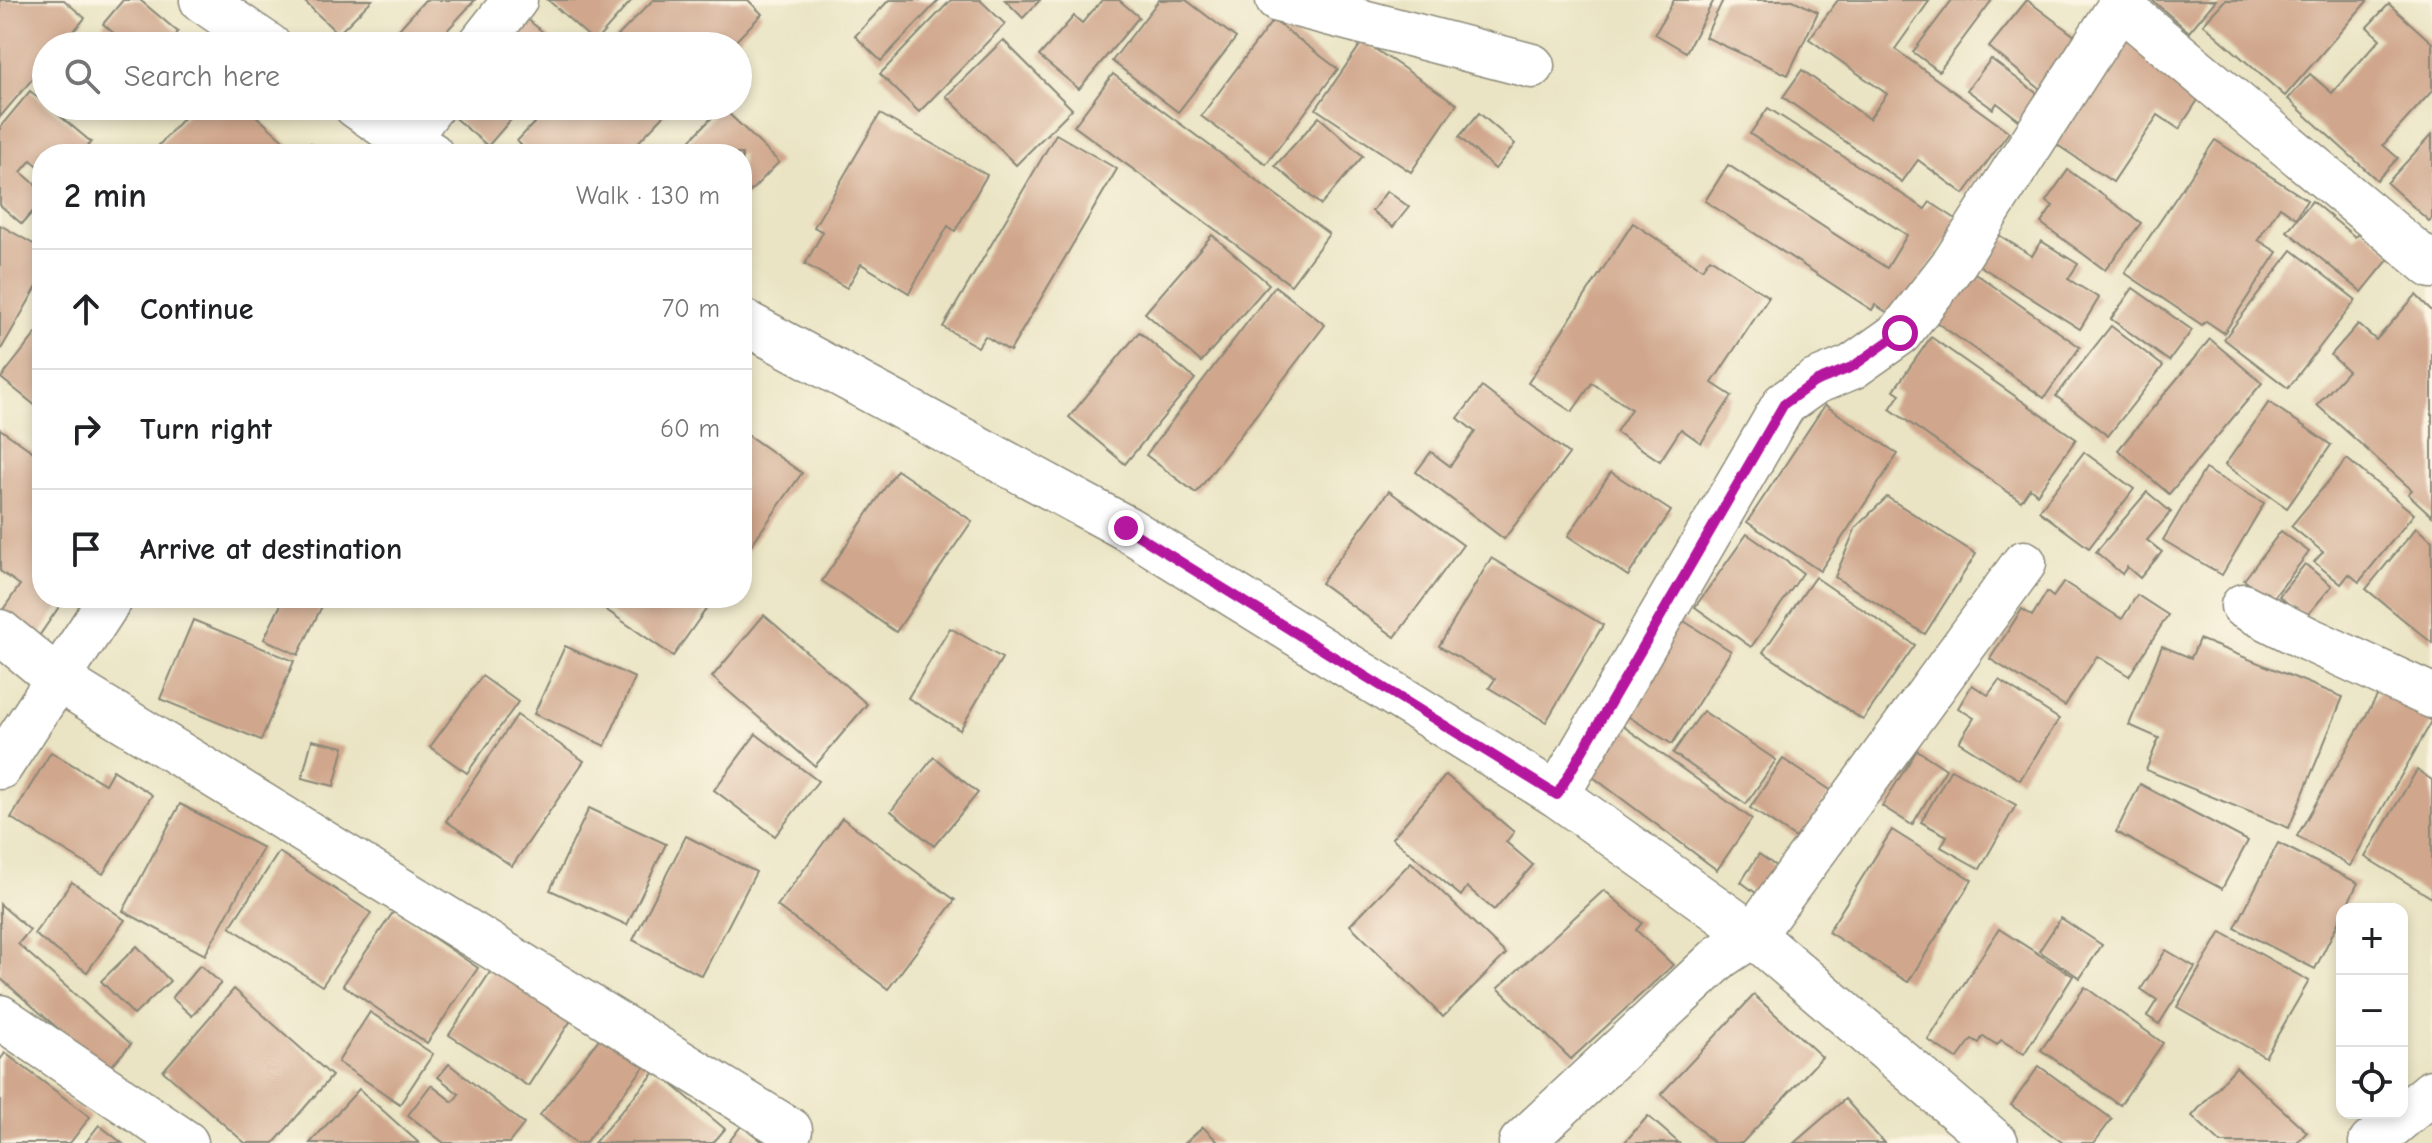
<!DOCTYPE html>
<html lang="en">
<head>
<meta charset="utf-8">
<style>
  body { margin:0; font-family:"Comic Neue",sans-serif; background:#f2f2f2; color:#202124 }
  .controls { position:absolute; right:24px; bottom:24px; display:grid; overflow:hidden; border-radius:16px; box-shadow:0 4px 12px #0003 }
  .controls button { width:72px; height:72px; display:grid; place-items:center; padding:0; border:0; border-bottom:2px solid #e0e0e0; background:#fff; color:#202124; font:40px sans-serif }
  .stop { position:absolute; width:24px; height:24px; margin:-18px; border:6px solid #b5179e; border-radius:50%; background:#fff }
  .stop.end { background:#b5179e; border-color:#fff; box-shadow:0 2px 8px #0008 }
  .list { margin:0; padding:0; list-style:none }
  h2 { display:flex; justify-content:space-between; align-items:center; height:104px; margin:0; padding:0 32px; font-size:34px }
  h2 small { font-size:26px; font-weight:400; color:#757577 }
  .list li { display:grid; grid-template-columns:52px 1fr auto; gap:24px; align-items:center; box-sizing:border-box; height:120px; padding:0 32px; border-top:2px solid #e0e0e0 }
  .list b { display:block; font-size:30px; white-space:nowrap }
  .list em { font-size:26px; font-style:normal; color:#757577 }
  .icon { flex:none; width:44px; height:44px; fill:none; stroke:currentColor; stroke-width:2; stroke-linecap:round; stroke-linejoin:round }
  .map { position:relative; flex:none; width:2432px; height:1143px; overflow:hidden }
  .search { position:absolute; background:#fff; box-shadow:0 4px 12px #0003; left:32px; top:32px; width:720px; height:88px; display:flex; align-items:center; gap:20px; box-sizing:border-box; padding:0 28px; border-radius:44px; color:#757577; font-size:30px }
  .panel { position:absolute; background:#fff; box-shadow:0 4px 12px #0003; left:32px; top:144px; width:720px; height:464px; border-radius:32px }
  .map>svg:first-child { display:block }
</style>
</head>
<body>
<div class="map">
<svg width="2432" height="1143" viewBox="0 0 2432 1143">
  <rect width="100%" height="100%" fill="#fcf5e5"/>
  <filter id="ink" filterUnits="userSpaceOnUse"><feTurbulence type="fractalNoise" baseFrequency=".0125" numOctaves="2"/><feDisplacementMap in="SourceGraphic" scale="16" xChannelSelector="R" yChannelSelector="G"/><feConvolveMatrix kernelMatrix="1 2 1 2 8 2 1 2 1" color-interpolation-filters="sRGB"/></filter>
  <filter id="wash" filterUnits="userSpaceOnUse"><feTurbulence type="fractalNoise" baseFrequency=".006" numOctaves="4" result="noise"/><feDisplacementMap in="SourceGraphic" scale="32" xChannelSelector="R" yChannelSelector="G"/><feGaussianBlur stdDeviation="1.8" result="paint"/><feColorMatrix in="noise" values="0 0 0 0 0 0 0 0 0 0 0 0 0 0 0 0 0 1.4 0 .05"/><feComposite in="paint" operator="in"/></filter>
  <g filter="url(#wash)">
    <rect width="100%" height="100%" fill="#eae4c4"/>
    <g id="blocks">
      <g fill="#d0a78d">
        <path d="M0,0H64L85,18L61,46H46V63L0,117Z"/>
        <path d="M123,0H140L178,32L167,46H129L103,24Z"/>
        <path d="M303,0H372L338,34Z"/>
        <path d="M425,0H475L433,46H400L391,38Z"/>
        <path d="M548,0H632L595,42Z"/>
        <path d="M653,0H748L762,14L731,46H608Z"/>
        <path d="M889,0H939L881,61L855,36Z"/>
        <path d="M951,0H980L1005,24L919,112L880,74Z"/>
        <path d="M1005,0H1040L1023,18Z"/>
        <path d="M1102,0H1119L1139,17L1079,89L1039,56L1074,16L1082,23Z"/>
        <path d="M1159,0H1186L1236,38L1178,112L1112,61Z"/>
        <path d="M1674,0H1714L1686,52L1655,34Z"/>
        <path d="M1723,0H1793L1818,12L1788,75L1705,37Z"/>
        <path d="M1838,0H1930L1895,49L2009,132L1964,194L1918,160L1902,182L1783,97L1802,70L1869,119L1887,94L1809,39Z"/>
        <path d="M1952,0H1992L1939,71L1913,52Z"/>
        <path d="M2027,0L2080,40L2040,89L1989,47Z"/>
        <path d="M2152,0H2216L2189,32Z"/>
        <path d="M2225,0H2368L2285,96L2203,24Z"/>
        <path d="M2389,4L2432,43V91L2383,145L2398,158L2377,180L2288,99L2310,74L2332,93L2380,39L2367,27Z"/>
        <path d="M521,14L560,46H495Z"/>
        <path d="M1273,20L1338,69L1266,164L1201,116Z"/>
        <path d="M2120,29L2207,86L2179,129L2158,115L2113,182L2047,138Z"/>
        <path d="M1003,40L1072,109L1016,165L946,96Z"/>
        <path d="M1363,41L1457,104L1411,172L1316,109Z"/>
        <path d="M1991,59L2043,98L2024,124L1997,103L1993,109L1967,90Z"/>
        <path d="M1113,74L1329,234L1291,285L1074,126Z"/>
        <path d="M30,91L91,142L81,154H42V169L31,160L21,172L42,190V201L22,224L0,205V127Z"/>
        <path d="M194,106H245L291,147L285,154H151Z"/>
        <path d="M459,106H519L521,108L488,146L451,115Z"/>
        <path d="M550,106H673L627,154H530L517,141Z"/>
        <path d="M722,107L779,162L742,200V154H677Z"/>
        <path d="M1768,108L1925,209L1930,202L1959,221L1896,318L1875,305L1872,310L1705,201L1728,165L1887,268L1907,235L1750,134Z"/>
        <path d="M1479,113L1515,144L1495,169L1459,137Z"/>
        <path d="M880,114L987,175L955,231L948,226L909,293L861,264L847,288L805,264L823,232L814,227Z"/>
        <path d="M1319,117L1363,156L1321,205L1275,166Z"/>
        <path d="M1056,134L1117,169L1010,351L985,336L978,347L943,327Z"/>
        <path d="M2432,134V218L2429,221L2387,183Z"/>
        <path d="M2215,140L2307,200L2296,218L2280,207L2258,240L2277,252L2224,333L2206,321L2202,325L2125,273Z"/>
        <path d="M311,143L325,154H303Z"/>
        <path d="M2068,170L2141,223L2105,270L2041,223L2053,206L2046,201Z"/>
        <path d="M1387,191L1409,207L1393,227L1372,211Z"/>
        <path d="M2312,201L2355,237L2363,229L2393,254L2362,292L2287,231Z"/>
        <path d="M1633,223L1702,269L1710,258L1769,297L1712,383L1732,396L1701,443L1681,429L1660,461L1616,432L1631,409L1592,383L1572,412L1528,383Z"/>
        <path d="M0,225L42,249V278L0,351Z"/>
        <path d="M1988,228L2032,256L2041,241L2078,264L2068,279L2099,298L2080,329L1969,259Z"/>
        <path d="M1212,235L1269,284L1201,362L1145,313Z"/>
        <path d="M2292,250L2356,300L2288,388L2224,339Z"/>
        <path d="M1972,271L2080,347L2044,398L1936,322Z"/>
        <path d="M1275,286L1325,325L1196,493L1146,455Z"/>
        <path d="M2133,288L2192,330L2169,361L2111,319Z"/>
        <path d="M2416,295L2432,311V516L2408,494L2412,490L2317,405L2348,371L2331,355L2358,324L2376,340Z"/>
        <path d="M42,326V411L1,378Z"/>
        <path d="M2111,326L2163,366L2108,436L2056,396Z"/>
        <path d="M1139,332L1195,379L1125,464L1069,417Z"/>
        <path d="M1931,337L2076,439L2037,494L2030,488L2021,501L1890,409L1900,394L1894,390Z"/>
        <path d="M2210,339L2262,383L2169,494L2118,450Z"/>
        <path d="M1482,387L1569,454L1504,539L1416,472L1431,452L1450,466L1475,432L1458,418Z"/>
        <path d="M2269,402L2331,445L2287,508L2225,465Z"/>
        <path d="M1825,405L1898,454L1820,571L1747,522Z"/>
        <path d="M0,429L42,458V564L38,570L42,573V598H65L39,636L2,611L20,585L0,571Z"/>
        <path d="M742,431L802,473L742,558Z"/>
        <path d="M2084,452L2134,489L2089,548L2039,511Z"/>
        <path d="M2347,459L2414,514L2359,582L2349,574L2341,584L2314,562L2323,552L2291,526Z"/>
        <path d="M2205,469L2264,503L2222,575L2163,540Z"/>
        <path d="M897,470L972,521L896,632L822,581Z"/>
        <path d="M1611,472L1671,511L1628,576L1568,536Z"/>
        <path d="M1389,491L1463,545L1395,637L1321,583Z"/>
        <path d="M2147,492L2171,512L2147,540L2162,552L2140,578L2127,567L2122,574L2096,552Z"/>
        <path d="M1887,497L1976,554L1925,634L1835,577L1856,527Z"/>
        <path d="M2416,528L2432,541V643L2366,589Z"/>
        <path d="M2281,531L2309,552L2271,601L2244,580Z"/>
        <path d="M1747,534L1803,573L1751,647L1695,607Z"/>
        <path d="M1491,558L1603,625L1546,722L1489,688L1495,679L1439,646Z"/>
        <path d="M2305,564L2332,586L2305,618L2279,596Z"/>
        <path d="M1815,577L1915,645L1863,720L1763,652Z"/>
        <path d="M2064,582L2122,619L2137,595L2168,615L2129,676L2097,656L2065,706L1990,659L2022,609L2032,616L2047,592L2053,597Z"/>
        <path d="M284,598H326L298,655L264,639Z"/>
        <path d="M598,598H714L673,656L595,602Z"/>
        <path d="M764,615L867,704L815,766L712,677Z"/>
        <path d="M1676,616L1731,651L1672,744L1618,710Z"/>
        <path d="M193,620L294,661L261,740L160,699Z"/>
        <path d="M950,628L1002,658L960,730L908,698Z"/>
        <path d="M2199,639L2343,697L2289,828L2146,770L2159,738L2129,725L2162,646L2191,658Z"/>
        <path d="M565,646L635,678L605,746L534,714Z"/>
        <path d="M482,676L518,702L467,773L430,747Z"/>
        <path d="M1999,680L2059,719L2020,780L1959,742L1974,718L1958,708L1972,685L1988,695Z"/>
        <path d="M2380,691L2432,721L2350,866L2297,836Z"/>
        <path d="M1703,711L1776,760L1746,804L1673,753Z"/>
        <path d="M517,715L584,761L512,866L446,821Z"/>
        <path d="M1623,726L1752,819L1717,870L1589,774Z"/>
        <path d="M756,734L818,781L775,836L714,790Z"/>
        <path d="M312,740L344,747L334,786L302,778Z"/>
        <path d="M1917,750L1946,769L1912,825L1882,806Z"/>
        <path d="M51,752L105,784L113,770L152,795L103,874L11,818Z"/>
        <path d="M934,757L978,793L934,846L891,811Z"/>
        <path d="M1783,759L1832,791L1799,840L1750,808Z"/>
        <path d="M1951,769L2016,805L1980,869L1941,847L1947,836L1921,822Z"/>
        <path d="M2417,770L2432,780V898L2365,857Z"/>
        <path d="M1446,775L1514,832L1506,842L1533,865L1494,910L1467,887L1461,896L1392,838Z"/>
        <path d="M2140,784L2248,841L2222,889L2116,832Z"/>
        <path d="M180,804L263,848L205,955L123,911Z"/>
        <path d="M589,808L666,844L627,925L550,890Z"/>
        <path d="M842,818L955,900L888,989L777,906Z"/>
        <path d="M1892,830L1972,880L1908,982L1828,932Z"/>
        <path d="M686,836L756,872L702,976L633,940Z"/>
        <path d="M2278,843L2358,883L2345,909H2342V915L2315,969L2235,928Z"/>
        <path d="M279,852L371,913L322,986L230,927Z"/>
        <path d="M1759,854L1784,872L1764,899L1741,882Z"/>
        <path d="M1411,862L1506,954L1443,1017L1350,925Z"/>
        <path d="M72,882L125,920L87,972L34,934Z"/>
        <path d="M1604,890L1642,923L1636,930L1673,965L1571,1059L1498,988Z"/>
        <path d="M0,904L30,930L18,944L131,1044L107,1071L0,978Z"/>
        <path d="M394,911L478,968L427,1043L343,985Z"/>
        <path d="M2061,918L2102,945L2080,978L2039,951Z"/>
        <path d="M1999,929L2073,976L2024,1054L2001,1040L1997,1045L1983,1036L1979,1043L1972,1039L1957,1059L1928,1040Z"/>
        <path d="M2221,932L2309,981L2265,1057L2177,1007Z"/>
        <path d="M137,946L170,981L134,1015L101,981Z"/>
        <path d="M2166,950L2195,967L2159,1024L2147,1016L2157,1000L2141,989Z"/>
        <path d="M500,957L579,1008L528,1086L449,1035Z"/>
        <path d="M200,965L221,983L192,1016L172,998Z"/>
        <path d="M2085,987L2163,1043L2120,1105L2041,1050Z"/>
        <path d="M234,989L332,1076L274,1143H245L163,1071Z"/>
        <path d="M1754,995L1822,1057L1742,1143H1714L1661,1094Z"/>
        <path d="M370,1012L433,1054L400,1104L338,1062Z"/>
        <path d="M606,1030L648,1062L585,1143H576L540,1115Z"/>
        <path d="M5,1053L90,1117L70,1143H0V1060Z"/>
        <path d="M449,1064L524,1124L509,1143H444L408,1115L431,1085L453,1102L459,1094L438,1077Z"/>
        <path d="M2039,1066L2112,1119L2094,1143H2063L2011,1105Z"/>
        <path d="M2236,1067L2307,1132L2297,1143H2221L2192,1116Z"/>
        <path d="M656,1071L725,1129L713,1143H594Z"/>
        <path d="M359,1089L419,1143H310Z"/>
        <path d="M1845,1099L1884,1143H1794Z"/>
        <path d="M1648,1116L1679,1143H1624Z"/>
        <path d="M99,1125L122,1143H85Z"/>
        <path d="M742,1125L764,1143H728Z"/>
        <path d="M1203,1127L1219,1143H1185Z"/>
      </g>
    </g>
  </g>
  <g filter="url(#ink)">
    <use href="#blocks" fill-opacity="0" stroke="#8a8878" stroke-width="2"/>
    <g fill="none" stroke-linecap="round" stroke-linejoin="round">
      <defs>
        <g id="minor">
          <path d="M202,0L269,46"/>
          <path d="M1278,0L1532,66"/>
          <path d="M479,46L515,0"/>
          <path d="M356,106L405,140L431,154"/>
          <path d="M396,154L432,106"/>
          <path d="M742,321L1126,528L1557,795L1753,935L1996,1143"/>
          <path d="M2243,606L2308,639L2432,696"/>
          <path d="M0,632L59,680L790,1130"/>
          <path d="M0,767L111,598"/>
          <path d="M1557,795L1784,404L1815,382L1852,367L1900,333L1955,262L2120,6L2432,266"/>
          <path d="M0,1017L186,1143"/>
          <path d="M1521,1143L1721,956L1753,935L2024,563"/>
          <path d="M2371,1143L2432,1092"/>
        </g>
      </defs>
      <use href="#minor" stroke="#8a8878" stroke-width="47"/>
      <use href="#minor" stroke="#fff" stroke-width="44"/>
    </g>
  </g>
  <g fill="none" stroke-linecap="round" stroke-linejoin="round" filter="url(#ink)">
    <path stroke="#b5179e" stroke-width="10" d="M1126,528L1557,795L1784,404L1815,382L1852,367L1900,333"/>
  </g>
</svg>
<div class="controls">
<button>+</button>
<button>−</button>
<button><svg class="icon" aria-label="locate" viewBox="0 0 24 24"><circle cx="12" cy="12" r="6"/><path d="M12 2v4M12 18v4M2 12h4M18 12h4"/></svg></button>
</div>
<div class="stop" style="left:1900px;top:333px"></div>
<div class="stop end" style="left:1126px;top:528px"></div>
<div class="search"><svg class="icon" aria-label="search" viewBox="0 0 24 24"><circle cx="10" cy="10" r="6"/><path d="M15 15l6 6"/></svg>Search here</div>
<section class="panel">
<h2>2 min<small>Walk · 130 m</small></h2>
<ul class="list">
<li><svg class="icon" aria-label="ahead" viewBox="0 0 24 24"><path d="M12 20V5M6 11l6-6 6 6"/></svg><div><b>Continue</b></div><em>70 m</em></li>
<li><svg class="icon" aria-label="right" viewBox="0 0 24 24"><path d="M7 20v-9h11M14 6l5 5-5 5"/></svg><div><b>Turn right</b></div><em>60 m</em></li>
<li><svg class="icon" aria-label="arrive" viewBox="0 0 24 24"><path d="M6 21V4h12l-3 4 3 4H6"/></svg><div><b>Arrive at destination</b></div></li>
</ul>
</section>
</div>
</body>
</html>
